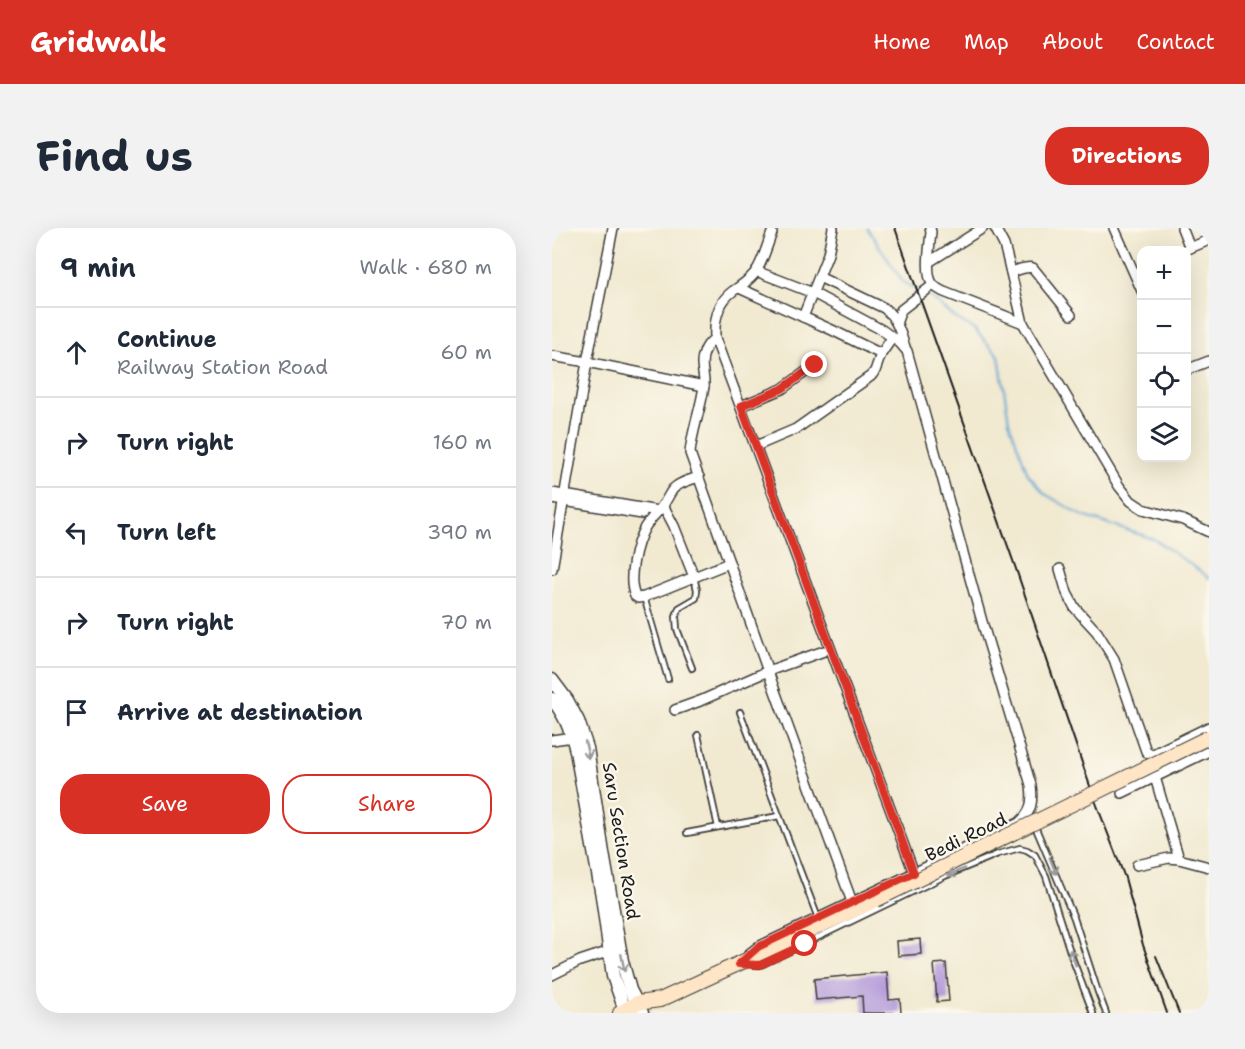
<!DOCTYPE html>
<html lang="en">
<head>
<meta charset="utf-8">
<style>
  body { margin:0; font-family:"Shantell Sans",sans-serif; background:#f2f2f3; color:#1f2937 }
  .controls { position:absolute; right:18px; top:18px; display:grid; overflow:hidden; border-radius:12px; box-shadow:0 6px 24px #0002 }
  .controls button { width:54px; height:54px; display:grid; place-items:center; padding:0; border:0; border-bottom:2px solid #e0e1e3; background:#fff; color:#1f2937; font:30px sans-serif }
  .stop { position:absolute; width:18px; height:18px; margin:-14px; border:4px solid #d93025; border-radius:50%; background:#fff }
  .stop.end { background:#d93025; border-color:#fff; box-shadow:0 2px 6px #0008 }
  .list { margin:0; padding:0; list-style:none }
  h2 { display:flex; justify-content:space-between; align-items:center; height:78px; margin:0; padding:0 24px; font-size:26px }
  h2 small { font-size:20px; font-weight:400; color:#747a83 }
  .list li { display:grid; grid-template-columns:39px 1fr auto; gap:18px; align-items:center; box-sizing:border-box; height:90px; padding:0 24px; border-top:2px solid #e0e1e3 }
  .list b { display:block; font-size:22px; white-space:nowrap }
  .list p { margin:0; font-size:20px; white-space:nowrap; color:#747a83 }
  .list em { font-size:20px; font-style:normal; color:#747a83 }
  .actions { display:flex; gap:12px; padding:18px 24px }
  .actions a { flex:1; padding:14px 0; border:2px solid #d93025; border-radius:24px; text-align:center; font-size:21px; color:#d93025 }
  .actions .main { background:#d93025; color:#fff }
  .icon { flex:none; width:33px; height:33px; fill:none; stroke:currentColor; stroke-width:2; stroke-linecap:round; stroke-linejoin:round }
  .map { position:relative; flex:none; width:657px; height:785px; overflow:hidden; border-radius:24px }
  header { display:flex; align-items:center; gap:36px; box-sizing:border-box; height:84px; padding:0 30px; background:#d93025; color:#fff }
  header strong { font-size:28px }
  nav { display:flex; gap:33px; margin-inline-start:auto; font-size:21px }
  .intro { display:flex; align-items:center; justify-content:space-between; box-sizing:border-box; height:144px; padding:0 36px }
  h1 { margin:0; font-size:42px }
  .button { padding:15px 27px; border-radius:24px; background:#d93025; color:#fff; font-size:21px; font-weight:700 }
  main { display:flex; gap:36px; padding:0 36px }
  aside { flex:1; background:#fff; border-radius:24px; box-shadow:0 6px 24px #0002 }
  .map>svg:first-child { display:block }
</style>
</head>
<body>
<header>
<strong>Gridwalk</strong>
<nav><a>Home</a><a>Map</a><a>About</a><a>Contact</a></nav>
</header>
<div class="intro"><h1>Find us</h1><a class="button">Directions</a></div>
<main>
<aside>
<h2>9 min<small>Walk · 680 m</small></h2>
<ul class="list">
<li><svg class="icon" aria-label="ahead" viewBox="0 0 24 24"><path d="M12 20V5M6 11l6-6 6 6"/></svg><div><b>Continue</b><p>Railway Station Road</p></div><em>60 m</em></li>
<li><svg class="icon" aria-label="right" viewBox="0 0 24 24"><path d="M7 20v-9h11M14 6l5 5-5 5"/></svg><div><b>Turn right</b></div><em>160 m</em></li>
<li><svg class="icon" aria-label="left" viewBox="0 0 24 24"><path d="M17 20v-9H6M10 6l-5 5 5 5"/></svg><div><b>Turn left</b></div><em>390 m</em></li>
<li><svg class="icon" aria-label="right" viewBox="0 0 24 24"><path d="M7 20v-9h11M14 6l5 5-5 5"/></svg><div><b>Turn right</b></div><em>70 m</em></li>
<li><svg class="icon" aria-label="arrive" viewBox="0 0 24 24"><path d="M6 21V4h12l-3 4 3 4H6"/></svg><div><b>Arrive at destination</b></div></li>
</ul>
<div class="actions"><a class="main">Save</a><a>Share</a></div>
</aside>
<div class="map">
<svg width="657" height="785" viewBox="0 0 657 785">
  <rect width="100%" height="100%" fill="#fbf7ec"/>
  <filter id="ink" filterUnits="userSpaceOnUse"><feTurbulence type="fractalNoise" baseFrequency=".0167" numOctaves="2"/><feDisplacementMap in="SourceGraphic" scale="12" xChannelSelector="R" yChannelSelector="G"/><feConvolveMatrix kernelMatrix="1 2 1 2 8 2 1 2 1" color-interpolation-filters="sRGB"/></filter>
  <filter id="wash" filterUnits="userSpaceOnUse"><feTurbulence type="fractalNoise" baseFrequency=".008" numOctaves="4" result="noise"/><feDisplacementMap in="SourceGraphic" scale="24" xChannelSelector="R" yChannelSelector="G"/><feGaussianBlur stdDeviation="1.35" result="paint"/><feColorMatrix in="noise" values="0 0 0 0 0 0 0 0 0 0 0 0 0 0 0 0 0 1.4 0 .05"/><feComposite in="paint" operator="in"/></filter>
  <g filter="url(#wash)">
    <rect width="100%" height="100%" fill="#f1e9d0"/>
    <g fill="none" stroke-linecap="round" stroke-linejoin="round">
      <g stroke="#59a1d0" stroke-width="2">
        <path d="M315,0L351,54L368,63"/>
        <path d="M373,66L381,71L402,89L422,101L447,128L457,194L476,246L493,266L531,288L602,311L648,343L657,350"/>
      </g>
    </g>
    <g id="blocks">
      <g fill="#b298da">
        <path d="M368,711L369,726L346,728L345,713Z"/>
        <path d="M394,735L397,773L385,774L382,736Z"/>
        <path d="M335,744L337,772L348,771L349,785H311L310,768L264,772L262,751Z"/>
      </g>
    </g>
  </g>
  <g filter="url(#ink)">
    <use href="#blocks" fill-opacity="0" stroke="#3c3b37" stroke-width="1.5"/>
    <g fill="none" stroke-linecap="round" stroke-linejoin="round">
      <defs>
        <g id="service">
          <path d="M92,369L116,451"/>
          <path d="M140,440L125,401L124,388L127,380L144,370L145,362L142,349"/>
          <path d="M188,484L266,690"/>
          <path d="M146,507L166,599"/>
          <path d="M482,596L522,690L546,764L554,785"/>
          <path d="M135,605L227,588"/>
          <path d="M195,736L208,737L213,735L393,648L446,626L468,620L475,622L483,627L494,648L519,727L541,785"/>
        </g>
        <g id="minor">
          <path d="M378,0L379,4C378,16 373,45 380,55C383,60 388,62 392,64L471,95"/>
          <path d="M443,0L452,17L455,28L471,95L567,258L579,273L591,281L631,292L657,304"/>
          <path d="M562,0L590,63"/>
          <path d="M630,0L638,20"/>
          <path d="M220,5C215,17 211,34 203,45C197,52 189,58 181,63C166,74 162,92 163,110L362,645"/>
          <path d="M633,22L657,12"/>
          <path d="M377,34L431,0"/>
          <path d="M459,44C467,42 474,38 481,40L519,87"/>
          <path d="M267,49L332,80C345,90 348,104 353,119"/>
          <path d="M187,60L280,102L329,126"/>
          <path d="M251,89L276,26L281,0"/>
          <path d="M345,93L349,82L381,57"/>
          <path d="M163,110C158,114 154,118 152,125C147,136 153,147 152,158C149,181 140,202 138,225L223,463L300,674"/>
          <path d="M0,128L35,134L152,158"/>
          <path d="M634,142L657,133"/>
          <path d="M189,178L230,161L263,137"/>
          <path d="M204,218L244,201L319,148L323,143L329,126L340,110"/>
          <path d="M147,249C138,252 128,254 121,261C117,266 115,272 111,277C105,285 98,291 93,299C84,315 75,351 83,368L86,370L92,369L177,335"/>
          <path d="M0,265L106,283"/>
          <path d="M0,271L90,286"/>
          <path d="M111,277L122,298L142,349"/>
          <path d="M0,341L35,134L61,0"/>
          <path d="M508,341L515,365L523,380L545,404L562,431L594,523L597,526H601L657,499"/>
          <path d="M123,482L148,473L216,443L272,423"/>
          <path d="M0,512L21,509"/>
          <path d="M603,549L627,631"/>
          <path d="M570,565L657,523"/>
          <path d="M585,637L617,630L627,631L657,639"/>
          <path d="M197,726L206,719L467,595C480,584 481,573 479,557L431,397L355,123L348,115L330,102L261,65L204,43"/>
          <path d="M0,747L28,733L58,723"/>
        </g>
        <g id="tertiary">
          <path d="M0,452L15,472L26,493L35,520L51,625L70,733L78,762L90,785"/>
          <path d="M0,471C12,485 20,505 24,523L50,668L61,748L74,785"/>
        </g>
        <path id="secondary" d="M68,785L85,775L108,772L324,672"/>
      </defs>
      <use href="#service" stroke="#3c3b37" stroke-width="8"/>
      <use href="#minor" stroke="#3c3b37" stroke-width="12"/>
      <use href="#tertiary" stroke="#3c3b37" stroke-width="15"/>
      <use href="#secondary" stroke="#3c3b37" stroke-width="16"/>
      <use href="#service" stroke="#fff" stroke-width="4.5"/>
      <use href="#minor" stroke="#fff" stroke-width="9"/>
      <use href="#tertiary" stroke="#fff" stroke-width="12"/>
      <use href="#secondary" stroke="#fee5c5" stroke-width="14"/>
      <g stroke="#1c1c1c" stroke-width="2">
        <path d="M343,0L464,341L541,567L573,650L591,717L615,785"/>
        <path d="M604,728L627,785"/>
      </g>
      <defs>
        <path id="secondary-bridge" d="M324,672L657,509"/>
      </defs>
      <use href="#secondary-bridge" stroke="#3c3b37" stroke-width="16" stroke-linecap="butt"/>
      <use href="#secondary-bridge" stroke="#fee5c5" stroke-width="14"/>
    </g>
    <defs><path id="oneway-shaft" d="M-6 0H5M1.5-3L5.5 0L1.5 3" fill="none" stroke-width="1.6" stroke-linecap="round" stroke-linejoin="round" transform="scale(1.5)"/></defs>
    <g stroke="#999">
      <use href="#oneway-shaft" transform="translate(35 522) rotate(78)"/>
      <use href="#oneway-shaft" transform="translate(501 638) rotate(68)"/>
      <use href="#oneway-shaft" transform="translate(404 644) rotate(157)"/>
      <use href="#oneway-shaft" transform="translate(521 730) rotate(-110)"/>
      <use href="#oneway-shaft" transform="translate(71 735) rotate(79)"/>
    </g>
  </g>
  <g fill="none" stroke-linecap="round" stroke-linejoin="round" filter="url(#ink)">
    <path stroke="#d93025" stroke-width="8" d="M253,716L208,737L187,736L206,719L362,645L189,178L230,161L263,137"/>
  </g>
  <g text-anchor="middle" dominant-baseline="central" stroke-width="5" stroke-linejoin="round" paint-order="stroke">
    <g font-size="18" fill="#1c1c1c" stroke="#fbf7ec">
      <text transform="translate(414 609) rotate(-26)">Bedi Road</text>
      <text transform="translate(69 613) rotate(81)">Saru Section Road</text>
    </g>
  </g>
</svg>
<div class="controls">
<button>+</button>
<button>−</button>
<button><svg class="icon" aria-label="locate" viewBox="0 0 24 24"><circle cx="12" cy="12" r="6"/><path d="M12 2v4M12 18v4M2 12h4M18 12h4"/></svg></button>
<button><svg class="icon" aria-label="layers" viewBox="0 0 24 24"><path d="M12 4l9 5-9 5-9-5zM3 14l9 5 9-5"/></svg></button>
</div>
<div class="stop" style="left:253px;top:716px"></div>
<div class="stop end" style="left:263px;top:137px"></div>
</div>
</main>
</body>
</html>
